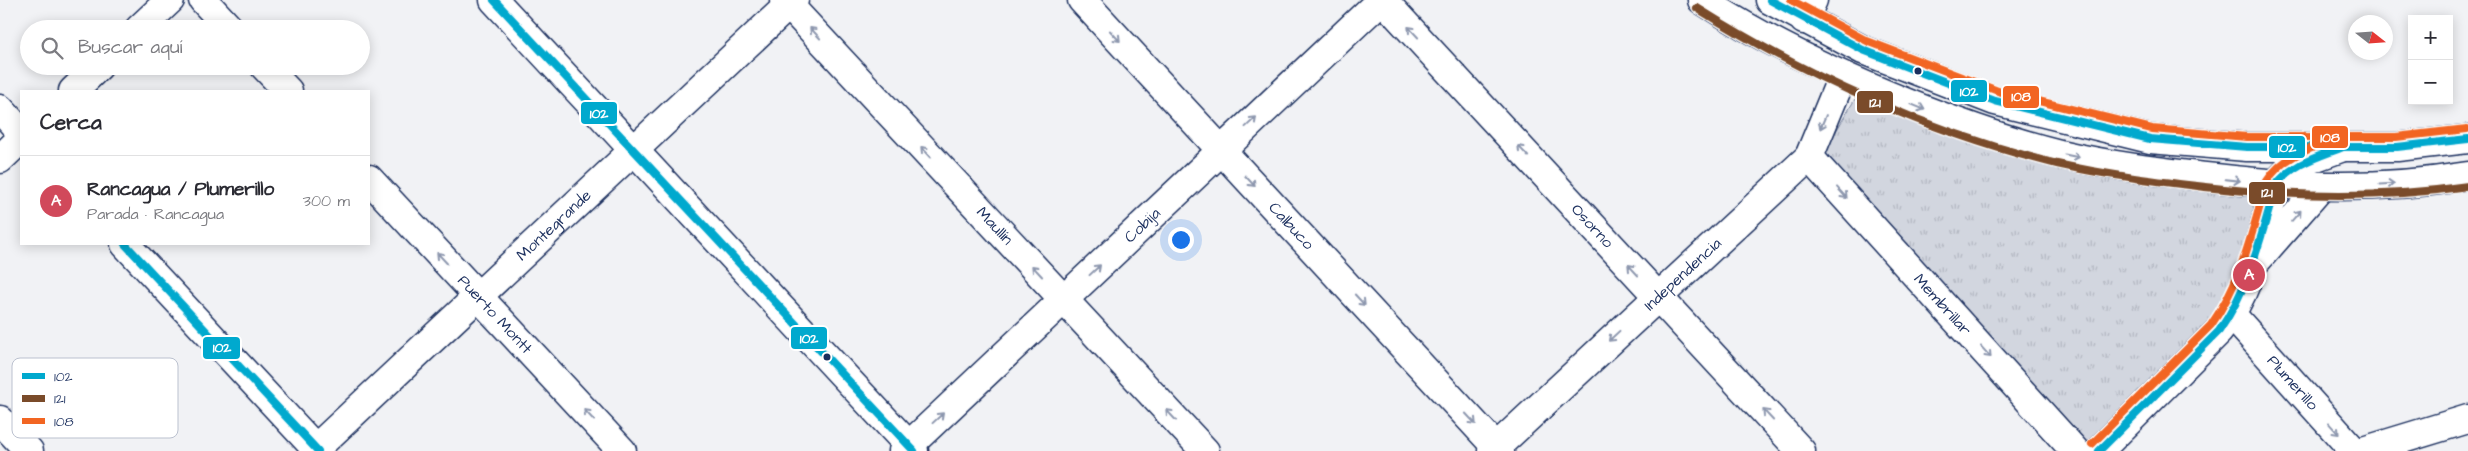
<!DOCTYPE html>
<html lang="es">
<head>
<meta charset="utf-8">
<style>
  body { margin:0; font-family:"Architects Daughter",sans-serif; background:#f2f2f3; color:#2b2b33 }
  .controls { position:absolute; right:15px; top:15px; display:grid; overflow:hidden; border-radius:0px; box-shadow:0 2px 12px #0003 }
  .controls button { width:45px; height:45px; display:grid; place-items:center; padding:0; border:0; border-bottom:1px solid #e1e1e2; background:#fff; color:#2b2b33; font:25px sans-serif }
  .compass { position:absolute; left:2348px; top:15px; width:45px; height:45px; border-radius:50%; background:#fff; box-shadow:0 2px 12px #0003; rotate:107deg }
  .you { position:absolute; left:1180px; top:239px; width:18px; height:18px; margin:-12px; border:4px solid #fff; border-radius:50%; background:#1a73e8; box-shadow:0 0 0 8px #1a73e833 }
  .badge { display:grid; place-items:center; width:32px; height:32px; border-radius:50%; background:#d1495b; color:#fff; font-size:16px; font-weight:700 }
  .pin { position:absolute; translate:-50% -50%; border:2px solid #fff; box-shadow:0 1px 5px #0006 }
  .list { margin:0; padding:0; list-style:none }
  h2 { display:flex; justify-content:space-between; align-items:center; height:65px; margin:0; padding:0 20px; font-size:21px }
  h2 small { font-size:16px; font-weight:400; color:#7c7c81 }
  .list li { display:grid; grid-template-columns:32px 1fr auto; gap:15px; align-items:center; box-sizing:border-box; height:90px; padding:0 20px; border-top:1px solid #e1e1e2 }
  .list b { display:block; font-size:19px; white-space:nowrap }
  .list p { margin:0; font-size:16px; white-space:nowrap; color:#7c7c81 }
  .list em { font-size:16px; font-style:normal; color:#7c7c81 }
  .icon { flex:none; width:28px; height:28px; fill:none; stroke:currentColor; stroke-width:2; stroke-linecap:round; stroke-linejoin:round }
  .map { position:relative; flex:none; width:2468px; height:451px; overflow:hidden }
  .search { position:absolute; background:#fff; box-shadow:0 2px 12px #0003; left:20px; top:20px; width:350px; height:55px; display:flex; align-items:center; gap:12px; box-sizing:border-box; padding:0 18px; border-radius:28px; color:#7c7c81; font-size:19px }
  .panel { position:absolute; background:#fff; box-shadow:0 2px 12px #0003; left:20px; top:90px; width:350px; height:155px; border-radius:0px }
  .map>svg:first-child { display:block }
</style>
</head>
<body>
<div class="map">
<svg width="2468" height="451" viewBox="0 0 2468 451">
  <defs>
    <pattern id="park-tufts" width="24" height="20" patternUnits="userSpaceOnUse" patternTransform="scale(1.25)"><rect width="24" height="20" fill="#d2d6df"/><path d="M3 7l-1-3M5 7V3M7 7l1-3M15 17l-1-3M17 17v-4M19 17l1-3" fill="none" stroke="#b4b8c2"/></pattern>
  </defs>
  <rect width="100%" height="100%" fill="#f1f2f5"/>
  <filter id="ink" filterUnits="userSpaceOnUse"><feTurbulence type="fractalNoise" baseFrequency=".02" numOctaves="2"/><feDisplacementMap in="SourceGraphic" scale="10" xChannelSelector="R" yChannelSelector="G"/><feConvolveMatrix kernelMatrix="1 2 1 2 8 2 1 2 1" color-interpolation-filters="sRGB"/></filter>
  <g filter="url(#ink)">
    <path fill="url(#park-tufts)" stroke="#76829e" d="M1855,99L1980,144L2262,194L2242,263L2223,309L2087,448L1822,155Z"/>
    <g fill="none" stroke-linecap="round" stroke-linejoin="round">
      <defs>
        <g id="minor">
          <path d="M203,0L230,29"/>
          <path d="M494,0L914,451"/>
          <path id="s1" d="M784,0L1205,451"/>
          <path id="s2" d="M1082,0L1500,451"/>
          <path id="s3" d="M1383,0L1801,451"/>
          <path d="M1804,20L1813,0"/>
          <path d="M139,29L170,0"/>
          <path d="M264,66L288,91"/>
          <path d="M73,91L99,66"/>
          <path d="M0,109L21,132"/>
          <path id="s4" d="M1809,157L2075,451"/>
          <path d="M0,159L21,139"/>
          <path id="s5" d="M369,179L622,451"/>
          <path d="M125,244L318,451"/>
          <path d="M2258,259L2321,187"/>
          <path id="s6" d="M2232,315L2354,451"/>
          <path d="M0,420L29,451"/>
          <path id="s7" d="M313,451L794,0"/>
          <path id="s8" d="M903,451L1381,0"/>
          <path id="s9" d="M1492,451L1809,157L1842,77"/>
          <path d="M2099,451L2219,331C2252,290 2261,234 2276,185C2290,162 2319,157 2343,147"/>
          <path d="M2363,451L2468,419"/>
        </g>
        <g id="major">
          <path d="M1702,0C1767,42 1835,74 1907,103C1957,123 2007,141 2060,154C2111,166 2163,172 2215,178C2301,188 2382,190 2468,176"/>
          <path d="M1770,0L1863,50L1995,101L2150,139L2247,147H2397L2468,139"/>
        </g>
      </defs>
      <use href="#minor" stroke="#1b2f5e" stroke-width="31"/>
      <use href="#major" stroke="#1b2f5e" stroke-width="31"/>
      <use href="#minor" stroke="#fff" stroke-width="28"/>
      <use href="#major" stroke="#fff" stroke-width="28"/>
      <defs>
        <g id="bus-1">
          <path d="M494,0L914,451"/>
          <path d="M1770,0L1863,50L1995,101L2150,139L2247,147H2397L2468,139"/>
          <path d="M125,244L318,451"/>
          <path d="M2099,451L2219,331C2250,287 2261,236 2276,185C2293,163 2318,157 2343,147"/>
        </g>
        <path id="bus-2" d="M1697,8C1807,77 1931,133 2057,164C2106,175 2156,181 2205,187C2293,197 2380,199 2468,186"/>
        <g id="bus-3">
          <path d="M1791,0L1867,41L1998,91L2152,129L2247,137H2396L2467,129"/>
          <path d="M2092,444L2211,325C2242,281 2252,231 2267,181C2283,155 2312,148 2339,138"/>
        </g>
      </defs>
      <use href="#bus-1" stroke="#fff" stroke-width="11"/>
      <use href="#bus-2" stroke="#fff" stroke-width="11"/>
      <use href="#bus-3" stroke="#fff" stroke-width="11"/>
      <use href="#bus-1" stroke="#00a9ce" stroke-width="8"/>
      <use href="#bus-2" stroke="#7a4b2a" stroke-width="8"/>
      <use href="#bus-3" stroke="#f26522" stroke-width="8"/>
    </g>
    <defs><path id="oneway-shaft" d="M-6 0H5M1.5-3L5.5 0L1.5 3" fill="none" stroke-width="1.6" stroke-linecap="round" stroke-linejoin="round" transform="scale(1.25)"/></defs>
    <g stroke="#8d97ae">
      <use href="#oneway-shaft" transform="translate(1413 32) rotate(-133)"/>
      <use href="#oneway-shaft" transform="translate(815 33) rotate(-133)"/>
      <use href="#oneway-shaft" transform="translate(1115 36) rotate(47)"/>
      <use href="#oneway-shaft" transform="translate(1918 107) rotate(22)"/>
      <use href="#oneway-shaft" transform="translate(1251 122) rotate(-43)"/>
      <use href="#oneway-shaft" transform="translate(1823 122) rotate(113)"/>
      <use href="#oneway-shaft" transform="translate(1523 151) rotate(-133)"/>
      <use href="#oneway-shaft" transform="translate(926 152) rotate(-133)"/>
      <use href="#oneway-shaft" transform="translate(2072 156) rotate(11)"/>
      <use href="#oneway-shaft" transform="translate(2233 180) rotate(6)"/>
      <use href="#oneway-shaft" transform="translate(1250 181) rotate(47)"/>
      <use href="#oneway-shaft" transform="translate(2387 184) rotate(-3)"/>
      <use href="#oneway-shaft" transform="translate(1842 193) rotate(48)"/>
      <use href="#oneway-shaft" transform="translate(2296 216) rotate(-49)"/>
      <use href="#oneway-shaft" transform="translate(442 258) rotate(-133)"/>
      <use href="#oneway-shaft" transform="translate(1095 270) rotate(-43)"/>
      <use href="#oneway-shaft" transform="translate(1633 270) rotate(-133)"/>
      <use href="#oneway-shaft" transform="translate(1037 271) rotate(-133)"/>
      <use href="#oneway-shaft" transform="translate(1360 300) rotate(47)"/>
      <use href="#oneway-shaft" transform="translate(1614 336) rotate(137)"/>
      <use href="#oneway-shaft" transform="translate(1986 352) rotate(48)"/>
      <use href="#oneway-shaft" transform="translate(589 415) rotate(-133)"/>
      <use href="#oneway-shaft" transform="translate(1171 415) rotate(-133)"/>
      <use href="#oneway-shaft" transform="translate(1768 415) rotate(-133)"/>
      <use href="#oneway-shaft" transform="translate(938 418) rotate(-43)"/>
      <use href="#oneway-shaft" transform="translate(1471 419) rotate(47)"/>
      <use href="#oneway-shaft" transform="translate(2334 429) rotate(48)"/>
    </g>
  </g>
  <g fill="#1b2f5e" stroke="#fff" stroke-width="2">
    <circle cx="1918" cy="71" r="4.5"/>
    <circle cx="827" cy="357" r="4.5"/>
  </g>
  <g text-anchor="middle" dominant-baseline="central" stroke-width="4" stroke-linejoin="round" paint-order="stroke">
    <g font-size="16" fill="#1b2f5e" stroke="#fff">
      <text stroke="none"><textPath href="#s2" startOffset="308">Calbuco</textPath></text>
      <text stroke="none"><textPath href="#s7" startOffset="330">Montegrande</textPath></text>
      <text stroke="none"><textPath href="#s1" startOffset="309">Maullín</textPath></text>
      <text stroke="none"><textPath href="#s8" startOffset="329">Cobija</textPath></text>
      <text stroke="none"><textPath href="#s3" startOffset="308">Osorno</textPath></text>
      <text stroke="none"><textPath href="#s9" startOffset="260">Independencia</textPath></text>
      <text stroke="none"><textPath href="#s4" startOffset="199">Membrillar</textPath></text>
      <text stroke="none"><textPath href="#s5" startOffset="185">Puerto Montt</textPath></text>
      <text stroke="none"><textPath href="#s6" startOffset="91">Plumerillo</textPath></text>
    </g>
  </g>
  <rect x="12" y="358" width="166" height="80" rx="8" fill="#fff" stroke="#bbc1cf" stroke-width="1"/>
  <rect x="22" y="373" width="23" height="6" fill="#00a9ce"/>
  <rect x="22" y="395" width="23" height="7" fill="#7a4b2a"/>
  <rect x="22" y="418" width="23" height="6" fill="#f26522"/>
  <g font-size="14" fill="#1b2f5e">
    <text x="54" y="381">102</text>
    <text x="54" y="403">121</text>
    <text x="54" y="426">108</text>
  </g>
  <g stroke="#fff" stroke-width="2">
    <rect x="1950" y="79" width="38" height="24" rx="5" fill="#00a9ce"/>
    <rect x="2002" y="85" width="38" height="24" rx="5" fill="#f26522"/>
    <rect x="1856" y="90" width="38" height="24" rx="5" fill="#7a4b2a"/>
    <rect x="580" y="101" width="38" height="24" rx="5" fill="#00a9ce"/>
    <rect x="2311" y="125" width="38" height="24" rx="5" fill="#f26522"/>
    <rect x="2268" y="135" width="38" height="24" rx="5" fill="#00a9ce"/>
    <rect x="2248" y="181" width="38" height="24" rx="5" fill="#7a4b2a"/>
    <rect x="790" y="326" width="38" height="24" rx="5" fill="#00a9ce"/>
    <rect x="202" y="336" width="39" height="24" rx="5" fill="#00a9ce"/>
  </g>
  <g font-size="14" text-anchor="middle" font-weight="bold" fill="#fff">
    <text x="1969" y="96">102</text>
    <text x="2021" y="101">108</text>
    <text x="1875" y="107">121</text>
    <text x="599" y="118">102</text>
    <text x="2330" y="142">108</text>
    <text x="2287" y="152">102</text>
    <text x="2267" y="197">121</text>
    <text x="809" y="343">102</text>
    <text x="222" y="352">102</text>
  </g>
</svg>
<div class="controls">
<button>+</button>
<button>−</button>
</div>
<svg class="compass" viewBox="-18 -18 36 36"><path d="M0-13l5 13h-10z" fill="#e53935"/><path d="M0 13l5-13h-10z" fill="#7c7c81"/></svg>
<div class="you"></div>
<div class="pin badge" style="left:2249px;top:275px">A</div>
<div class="search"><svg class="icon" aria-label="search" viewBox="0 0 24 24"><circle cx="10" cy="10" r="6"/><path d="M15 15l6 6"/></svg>Buscar aquí</div>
<section class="panel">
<h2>Cerca<small></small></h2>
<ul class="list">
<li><span class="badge">A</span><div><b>Rancagua / Plumerillo</b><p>Parada · Rancagua</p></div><em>300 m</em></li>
</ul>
</section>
</div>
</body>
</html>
